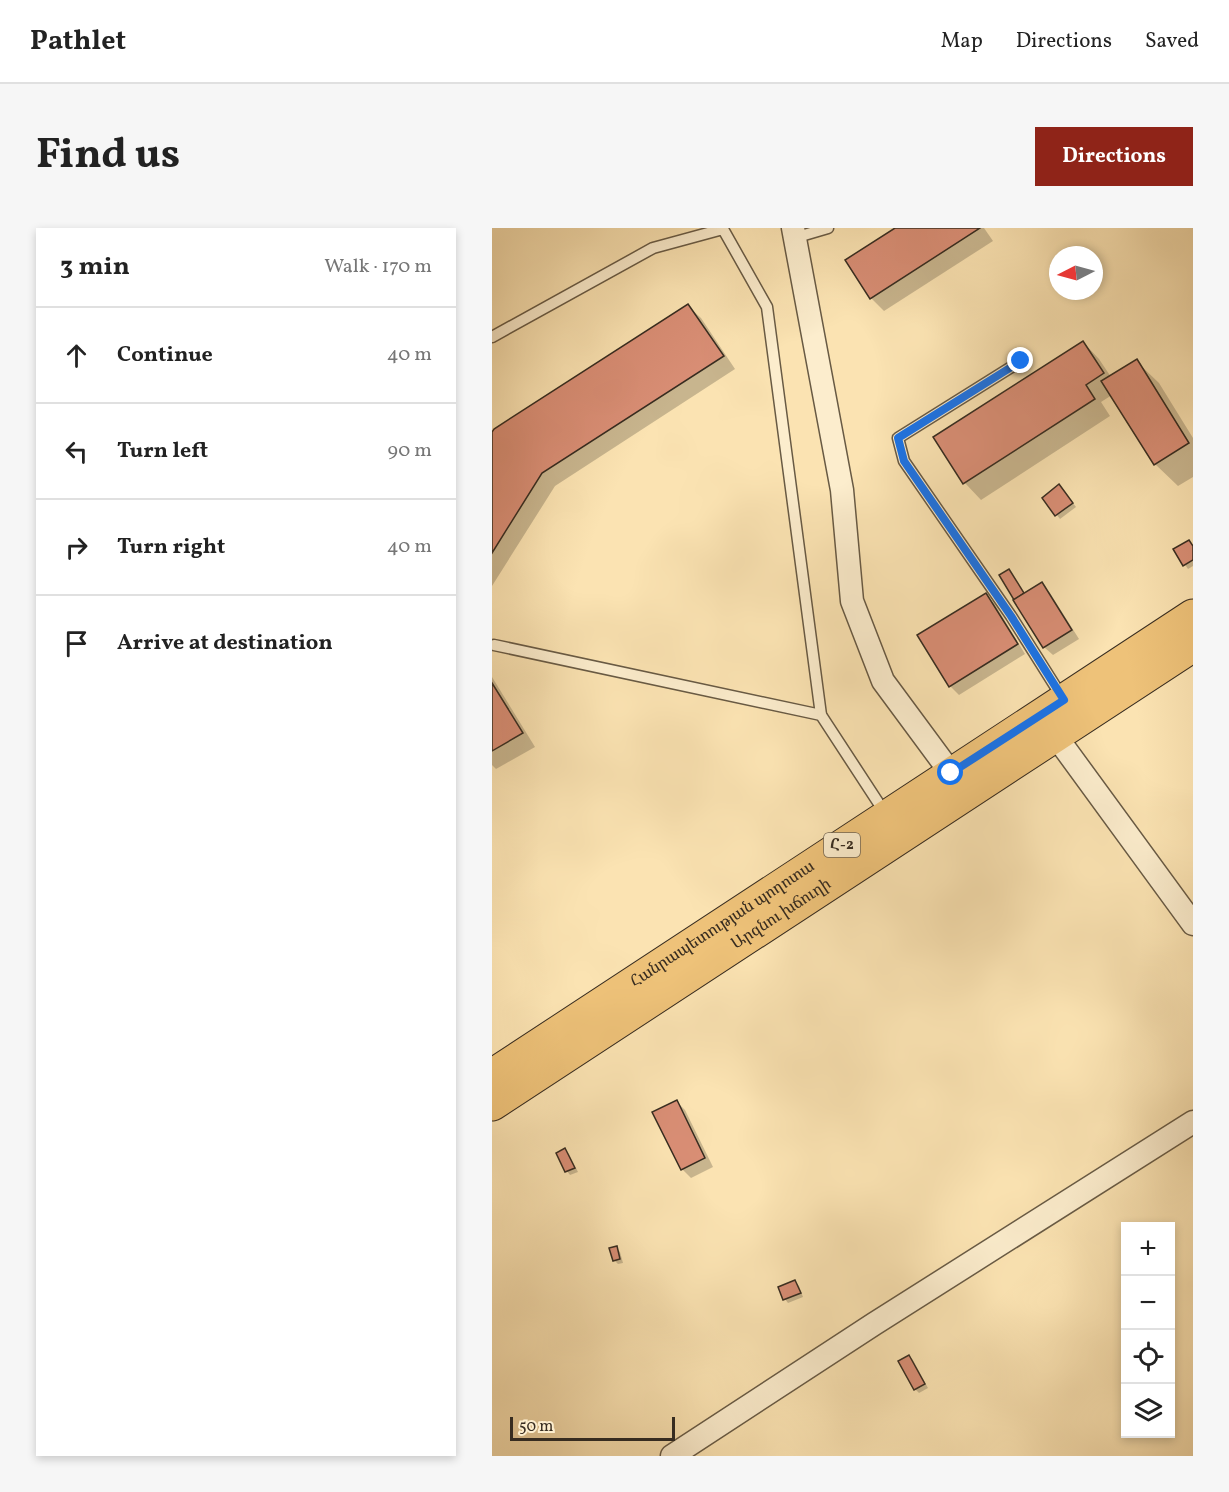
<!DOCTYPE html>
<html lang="en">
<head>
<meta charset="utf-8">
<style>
  body { margin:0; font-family:Vollkorn,"Noto Serif Armenian",serif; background:#f6f6f6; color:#222 }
  .controls { position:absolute; right:18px; bottom:18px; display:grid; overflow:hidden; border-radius:0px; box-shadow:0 3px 9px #0003 }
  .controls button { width:54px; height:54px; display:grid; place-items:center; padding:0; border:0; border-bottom:2px solid #e0e0e0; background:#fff; color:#222; font:30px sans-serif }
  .compass { position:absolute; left:557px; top:18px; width:54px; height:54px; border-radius:50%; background:#fff; box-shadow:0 3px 9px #0003; rotate:264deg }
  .scale { position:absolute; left:18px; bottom:15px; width:165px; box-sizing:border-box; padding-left:6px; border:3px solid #372c20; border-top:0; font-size:16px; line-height:21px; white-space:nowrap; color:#372c20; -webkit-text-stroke:4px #fcedcd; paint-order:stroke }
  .stop { position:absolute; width:18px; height:18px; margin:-14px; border:4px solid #1a73e8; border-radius:50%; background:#fff }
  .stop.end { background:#1a73e8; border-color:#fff; box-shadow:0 2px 6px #0008 }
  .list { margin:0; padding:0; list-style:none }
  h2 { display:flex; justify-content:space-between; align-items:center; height:78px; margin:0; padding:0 24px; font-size:26px }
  h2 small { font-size:20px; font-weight:400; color:#767676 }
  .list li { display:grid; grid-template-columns:39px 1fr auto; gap:18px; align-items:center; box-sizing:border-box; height:96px; padding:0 24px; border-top:2px solid #e0e0e0 }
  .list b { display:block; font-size:22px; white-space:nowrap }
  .list em { font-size:20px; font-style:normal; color:#767676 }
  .icon { flex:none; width:33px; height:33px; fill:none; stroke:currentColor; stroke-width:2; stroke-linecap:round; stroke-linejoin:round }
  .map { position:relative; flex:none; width:701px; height:1228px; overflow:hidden; border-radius:0px }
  header { display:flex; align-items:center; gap:36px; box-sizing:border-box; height:84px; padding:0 30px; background:#fff; border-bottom:2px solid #e0e0e0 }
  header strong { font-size:28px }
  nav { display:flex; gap:33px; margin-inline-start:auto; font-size:21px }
  .intro { display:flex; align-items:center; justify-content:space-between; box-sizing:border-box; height:144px; padding:0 36px }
  h1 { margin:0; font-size:42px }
  .button { padding:15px 27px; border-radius:0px; background:#8f2418; color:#fff; font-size:21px; font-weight:700 }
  main { display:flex; gap:36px; padding:0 36px }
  aside { flex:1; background:#fff; border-radius:0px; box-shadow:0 3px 9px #0003 }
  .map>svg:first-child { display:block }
</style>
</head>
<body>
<header>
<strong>Pathlet</strong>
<nav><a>Map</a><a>Directions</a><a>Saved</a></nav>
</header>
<div class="intro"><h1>Find us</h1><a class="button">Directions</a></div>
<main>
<aside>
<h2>3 min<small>Walk · 170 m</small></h2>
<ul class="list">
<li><svg class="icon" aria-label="ahead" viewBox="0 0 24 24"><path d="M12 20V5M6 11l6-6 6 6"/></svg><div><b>Continue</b></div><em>40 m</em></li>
<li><svg class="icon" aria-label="left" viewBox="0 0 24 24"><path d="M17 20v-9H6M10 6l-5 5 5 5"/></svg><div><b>Turn left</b></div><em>90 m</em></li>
<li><svg class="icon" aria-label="right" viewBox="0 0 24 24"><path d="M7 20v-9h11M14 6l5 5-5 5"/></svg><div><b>Turn right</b></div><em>40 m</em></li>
<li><svg class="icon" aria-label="arrive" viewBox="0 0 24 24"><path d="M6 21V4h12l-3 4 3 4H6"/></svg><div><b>Arrive at destination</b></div></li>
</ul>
</aside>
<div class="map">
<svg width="701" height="1228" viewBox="0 0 701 1228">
  <rect width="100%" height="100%" fill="#fbe3b2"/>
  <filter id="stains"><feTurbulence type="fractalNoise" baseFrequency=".00333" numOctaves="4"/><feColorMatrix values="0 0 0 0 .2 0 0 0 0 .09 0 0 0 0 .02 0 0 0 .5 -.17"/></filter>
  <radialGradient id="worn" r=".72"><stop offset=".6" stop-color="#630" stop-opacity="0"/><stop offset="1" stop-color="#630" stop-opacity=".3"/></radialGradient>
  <g fill="#0003">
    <path d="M406,0H492L501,13L392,83L379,70Z"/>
    <path d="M196,78L209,90L243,141L63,258L0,358V206Z"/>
    <path d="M591,114L607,131L619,149L644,133L667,155L701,210V249L686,258L663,236L620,167L609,174L618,188L489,272L473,255L443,210Z"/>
    <path d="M571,262L584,279L568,291L552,270Z"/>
    <path d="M697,314L701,317V338L696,341L683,322Z"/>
    <path d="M517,343L521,347L533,367L550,356L558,365L587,411L561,427L552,419Z"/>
    <path d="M494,367L502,375L533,426L467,467L458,458Z"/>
    <path d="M0,449L43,519L4,541L0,537Z"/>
    <path d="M185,874L193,882L221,939L199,950L190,941Z"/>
    <path d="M73,922L77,926L86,944L78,947L75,943Z"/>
    <path d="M124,1020L128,1024L131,1035L126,1036L122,1032Z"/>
    <path d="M303,1054L307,1058L311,1069L296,1075L293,1071Z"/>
    <path d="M417,1128L421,1132L436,1160L427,1165L423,1161Z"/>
  </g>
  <g fill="#d98e75" stroke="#372c20" stroke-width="1.5">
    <path d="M403,0H488L378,71L353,32Z"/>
    <path d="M196,76L232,128L50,245L0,325V204L2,201Z"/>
    <path d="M591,113L612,145L594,157L603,171L471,256L441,209Z"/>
    <path d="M645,131L697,215L662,237L609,153Z"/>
    <path d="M567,256L581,275L563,288L550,270Z"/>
    <path d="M697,312L701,318V332L691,338L681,321Z"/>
    <path d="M517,341L532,365L522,372L507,347Z"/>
    <path d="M550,354L580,402L551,420L521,372Z"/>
    <path d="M494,365L526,416L457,459L425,407Z"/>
    <path d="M0,455L31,505L0,523Z"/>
    <path d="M185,872L213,930L189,942L160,884Z"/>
    <path d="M73,920L83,940L73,944L64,925Z"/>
    <path d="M125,1018L128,1031L121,1033L117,1020Z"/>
    <path d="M303,1052L309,1065L291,1072L286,1059Z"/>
    <path d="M417,1127L433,1156L422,1162L406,1133Z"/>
  </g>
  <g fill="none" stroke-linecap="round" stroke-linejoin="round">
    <defs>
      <g id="service">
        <path d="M302,10L336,0"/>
        <path d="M0,109L161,20L231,1L275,79L329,487L393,585"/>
        <path d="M529,133L406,210L412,233L519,388L570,469"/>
        <path d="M2,417L329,487"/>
      </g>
      <g id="minor">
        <path d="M301,0L350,262L360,373L391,453L459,545"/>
        <path d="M563,507L701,696"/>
        <path d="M180,1228L382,1096L701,894"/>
      </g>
      <g id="primary">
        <path id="s1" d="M0,848L701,388"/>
        <path id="s2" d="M0,876L701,417"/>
      </g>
    </defs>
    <use href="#service" stroke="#685a44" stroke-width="13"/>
    <use href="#minor" stroke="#685a44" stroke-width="25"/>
    <use href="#primary" stroke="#372c20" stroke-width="35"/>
    <use href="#service" stroke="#fcedcd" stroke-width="10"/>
    <use href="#minor" stroke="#fcedcd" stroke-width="22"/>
    <use href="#primary" stroke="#eec279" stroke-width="33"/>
  </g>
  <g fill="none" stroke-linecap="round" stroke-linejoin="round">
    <path stroke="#1a73e8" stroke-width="8" d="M459,545L572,472L519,388L412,233L406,210L529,133"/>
  </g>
  <g text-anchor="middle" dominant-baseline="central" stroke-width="5" stroke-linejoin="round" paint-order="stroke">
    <rect fill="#fcedcd" stroke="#726654" stroke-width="1.5" x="332" y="605" width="36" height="24" rx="4.5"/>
    <g font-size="15" font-weight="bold" fill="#372c20">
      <text x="350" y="617">Հ-2</text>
    </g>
    <g font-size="16" fill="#372c20" stroke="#fcedcd">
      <text stroke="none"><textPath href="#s2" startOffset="346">Արզնու խճուղի</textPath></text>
      <text stroke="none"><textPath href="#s1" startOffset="276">Հանրապետության պողոտա</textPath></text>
    </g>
  </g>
  <rect width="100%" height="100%" filter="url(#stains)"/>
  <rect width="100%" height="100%" fill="url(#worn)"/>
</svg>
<div class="controls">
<button>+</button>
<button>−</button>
<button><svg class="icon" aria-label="locate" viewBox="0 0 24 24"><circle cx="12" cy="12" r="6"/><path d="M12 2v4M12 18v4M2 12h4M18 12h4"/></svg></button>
<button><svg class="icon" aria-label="layers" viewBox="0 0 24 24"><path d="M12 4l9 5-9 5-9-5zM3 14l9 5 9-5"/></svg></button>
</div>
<svg class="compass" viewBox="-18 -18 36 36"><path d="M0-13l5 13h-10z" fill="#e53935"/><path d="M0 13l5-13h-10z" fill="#767676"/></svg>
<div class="scale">50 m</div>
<div class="stop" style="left:459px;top:545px"></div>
<div class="stop end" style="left:529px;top:133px"></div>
</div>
</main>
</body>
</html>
